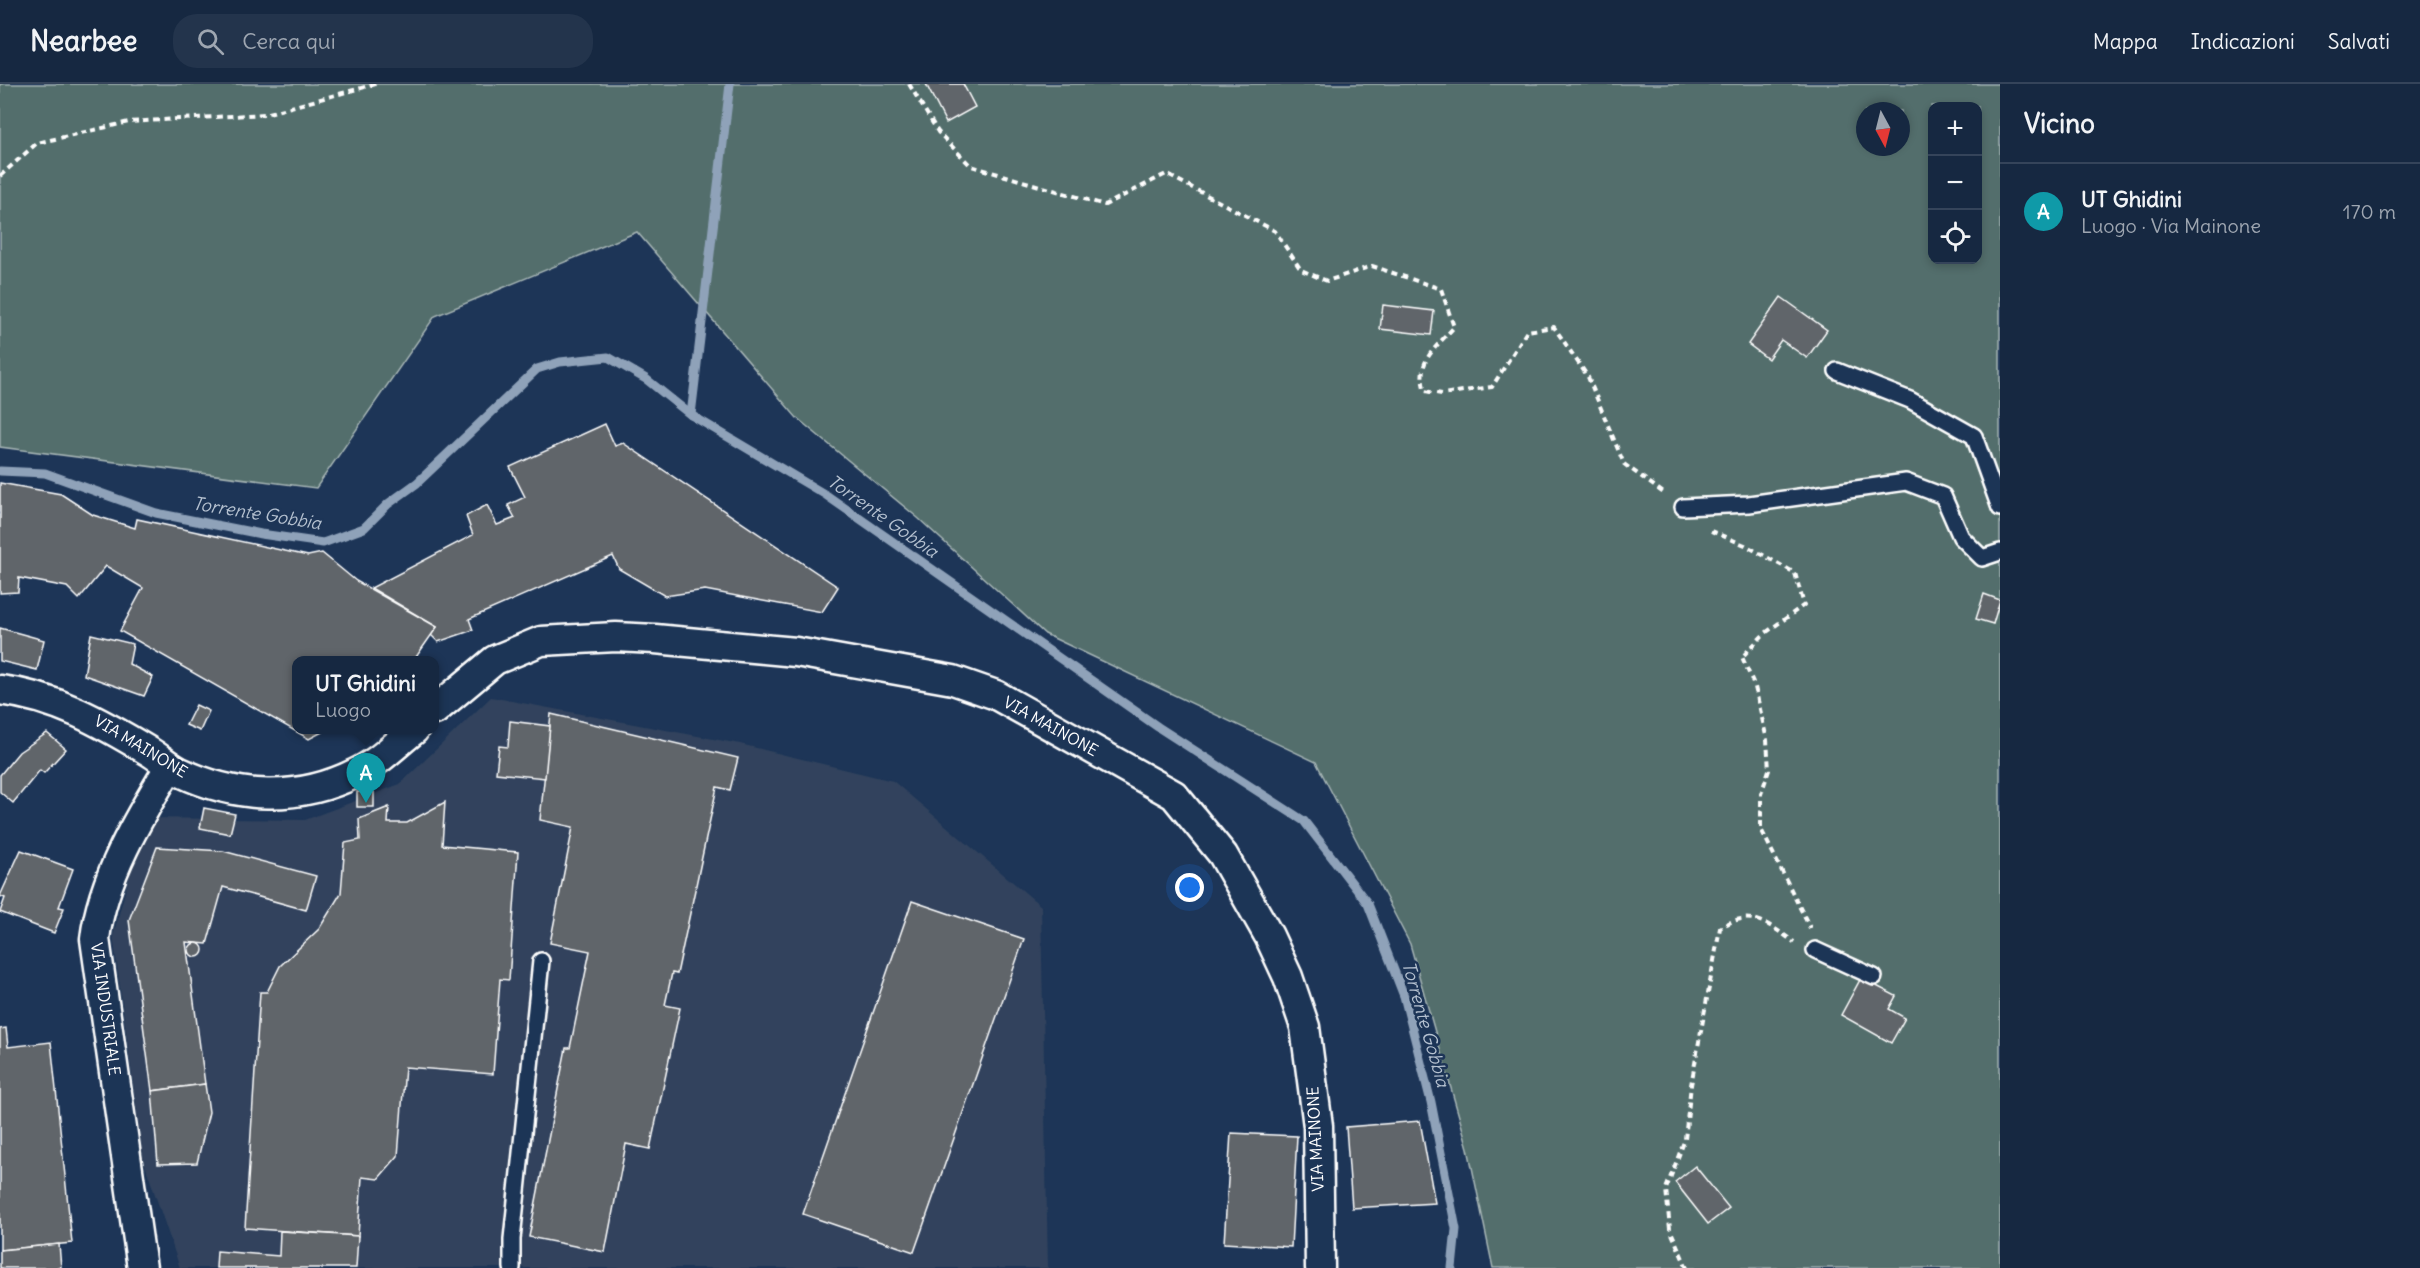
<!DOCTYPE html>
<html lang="it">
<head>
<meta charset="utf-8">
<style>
  body { margin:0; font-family:Delius,sans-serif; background:#23344c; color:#f1f3f6 }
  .controls { position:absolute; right:18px; top:18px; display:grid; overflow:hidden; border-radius:12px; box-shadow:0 3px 9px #0003 }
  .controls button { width:54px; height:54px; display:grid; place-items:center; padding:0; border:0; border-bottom:2px solid #35445a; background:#162841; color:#f1f3f6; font:30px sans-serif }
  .compass { position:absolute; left:1856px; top:18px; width:54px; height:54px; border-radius:50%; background:#162841; box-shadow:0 3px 9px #0003; rotate:173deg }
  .you { position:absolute; left:1190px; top:804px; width:21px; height:21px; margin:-15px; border:4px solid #fff; border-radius:50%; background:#1a73e8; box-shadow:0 0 0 9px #1a73e833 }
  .badge { display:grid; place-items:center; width:39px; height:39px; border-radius:50%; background:#bca0f2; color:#fff; font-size:20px; font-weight:700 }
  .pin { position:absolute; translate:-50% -50px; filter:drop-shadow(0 2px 3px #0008) }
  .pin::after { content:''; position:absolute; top:32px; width:21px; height:18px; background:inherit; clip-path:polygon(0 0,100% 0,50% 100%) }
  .popup { position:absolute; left:292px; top:572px; width:147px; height:78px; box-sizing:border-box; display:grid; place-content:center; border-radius:12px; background:#162841; filter:drop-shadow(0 2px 4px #0005); font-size:20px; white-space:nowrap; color:#9ea6b1 }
  .popup b { font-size:22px; color:#f1f3f6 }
  .popup::after { content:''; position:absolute; left:50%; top:100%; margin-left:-12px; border:12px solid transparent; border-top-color:#162841 }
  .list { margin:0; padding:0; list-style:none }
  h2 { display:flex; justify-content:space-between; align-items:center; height:78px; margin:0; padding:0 24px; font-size:26px }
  h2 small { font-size:20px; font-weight:400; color:#9ea6b1 }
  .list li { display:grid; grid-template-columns:39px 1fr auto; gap:18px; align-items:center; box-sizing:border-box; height:96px; padding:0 24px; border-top:2px solid #35445a }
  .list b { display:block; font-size:22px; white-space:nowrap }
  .list p { margin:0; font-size:20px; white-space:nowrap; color:#9ea6b1 }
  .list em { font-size:20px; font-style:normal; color:#9ea6b1 }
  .icon { flex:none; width:33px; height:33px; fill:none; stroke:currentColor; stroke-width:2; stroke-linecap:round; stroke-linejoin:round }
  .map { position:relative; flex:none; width:2000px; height:1184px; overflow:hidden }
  header { display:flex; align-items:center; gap:36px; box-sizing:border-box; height:84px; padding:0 30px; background:#162841; border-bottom:2px solid #35445a }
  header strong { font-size:28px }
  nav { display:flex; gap:33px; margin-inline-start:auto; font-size:21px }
  .search { width:420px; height:54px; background:#23344c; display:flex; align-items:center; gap:15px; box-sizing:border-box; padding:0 21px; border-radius:24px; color:#9ea6b1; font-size:22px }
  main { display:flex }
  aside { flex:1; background:#162841 }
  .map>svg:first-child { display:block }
</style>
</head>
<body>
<header>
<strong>Nearbee</strong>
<div class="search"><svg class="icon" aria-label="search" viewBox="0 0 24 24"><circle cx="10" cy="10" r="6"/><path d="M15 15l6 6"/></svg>Cerca qui</div>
<nav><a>Mappa</a><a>Indicazioni</a><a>Salvati</a></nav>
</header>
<main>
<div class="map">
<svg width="2000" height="1184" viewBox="0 0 2000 1184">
  <rect width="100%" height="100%" fill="#1d3557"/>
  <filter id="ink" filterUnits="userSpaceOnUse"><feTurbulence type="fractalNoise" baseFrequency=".0167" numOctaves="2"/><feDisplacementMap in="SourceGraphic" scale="12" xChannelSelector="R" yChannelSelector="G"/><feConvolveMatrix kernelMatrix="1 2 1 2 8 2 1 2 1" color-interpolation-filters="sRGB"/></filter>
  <g filter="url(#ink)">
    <path fill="#31435d" d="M491,613L740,660L893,697L1041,822L1048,1184H180L143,1075L113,852L145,734L305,736L400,700Z"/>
    <path fill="#526e6c" stroke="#a8b6b6" stroke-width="1.5" fill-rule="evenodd" d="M0,0H2000V1184H1493L1468,1064L1410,860L1316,678L1045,550L918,434L797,334L637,148L435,232L316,404L0,363ZM1932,22H1978V176H1932ZM1865,27H1901V63H1865Z"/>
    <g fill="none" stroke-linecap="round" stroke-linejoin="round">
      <g stroke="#8fa2b9" stroke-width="9">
        <path d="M691,331L730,0"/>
        <path d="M0,387L45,389L156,429L261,450L323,459L364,444L388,420L417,399L537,285L560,278L608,273L646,295L691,331L826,411L1158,643L1304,737L1368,820L1404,912L1431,1018L1456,1145L1452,1184"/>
      </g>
    </g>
    <g fill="#60656b" stroke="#fff" stroke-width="1.5">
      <path d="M926,0H963L975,23L946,39Z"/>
      <path d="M1781,213L1827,246L1807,274L1781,256L1768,275L1748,260Z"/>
      <path d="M1383,221L1434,227L1431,251L1380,245Z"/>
      <path d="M605,340L615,362L623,359L838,503L822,528L705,506L665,512L619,485L613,472L469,535L473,546L438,558L431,551L437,543L371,504L473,451L466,432L487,421L497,441L515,434L508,421L525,413L510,383Z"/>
      <path d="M0,399L61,410L93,431L135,444L137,435L308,472L322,469L356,497L437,543L414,576H297V646H326L309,655L120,547L143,504L106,482L79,515L67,503L19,494L18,508L0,509Z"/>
      <path d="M1984,510L2000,516L1993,540L1976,535Z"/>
      <path d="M0,544L44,556L37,586L0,577Z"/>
      <path d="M91,550L133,560L129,580L153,593L144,612L84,591Z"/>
      <path d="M196,621L209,627L200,647L186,641Z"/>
      <path d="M551,630L738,674L730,706L717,703L677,890L672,889L665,921L680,924L650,1065L626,1060L605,1168L529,1153L566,964H570L590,867L550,859L573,743L540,736Z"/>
      <path d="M510,637L550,642L545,694L496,689L499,662L508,663Z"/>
      <path d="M47,649L66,665L44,689L40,686L13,719L0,708V691L19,668Z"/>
      <rect x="357" y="708" width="17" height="15"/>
      <path d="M445,718L442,761L518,768L509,896L500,895L493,990L405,983L398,1072L378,1095L362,1093L358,1152L245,1144L260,908H267L280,882L319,845L341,809L345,759L360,756L359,735L389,723L388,739H407Z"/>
      <path d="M204,724L235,730L230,750L200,744Z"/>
      <path d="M157,763L223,767L316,792L306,826L223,803L207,860L186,858L205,1000L152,1007L129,836Z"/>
      <path d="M21,766L73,785L59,823L64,824L54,849L0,828L5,814L0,812Z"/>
      <path d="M912,817L1024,855L914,1168L803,1130Z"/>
      <circle cx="196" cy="866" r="7"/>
      <path d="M1861,894L1896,912L1889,925L1905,934L1891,959L1841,931Z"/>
      <path d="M6,944L8,963L51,958L72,1159L0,1166V945Z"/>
      <path d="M205,1000L209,1028L197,1079L158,1080L152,1007Z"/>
      <path d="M1420,1037L1435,1119L1352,1124L1346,1043Z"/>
      <path d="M1231,1049L1297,1052L1291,1163L1224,1159Z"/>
      <path d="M1695,1082L1729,1124L1708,1140L1675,1098Z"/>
      <path d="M280,1147L358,1152L356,1184H216L217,1167L279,1172Z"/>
      <path d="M59,1160L61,1184H0V1166Z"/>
    </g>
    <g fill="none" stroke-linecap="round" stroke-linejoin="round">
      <defs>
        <g id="service">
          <path d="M1837,287L1910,316L1974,352L2000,424"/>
          <path d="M1683,423L1749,420L1906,398L1943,412L1961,453L1982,474L2000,468"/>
          <path d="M1815,866L1874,893"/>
          <path d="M512,1184V1155L541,877"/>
        </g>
        <g id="minor">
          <path d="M0,606C57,613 102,639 150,668C160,674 169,683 180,688C237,715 298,718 356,689C378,679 395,661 414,646"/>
          <path d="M435,626L495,576L541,557L616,553L655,555L796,568L953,596L996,611L1174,711L1223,771L1269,852L1288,893L1305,943L1318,1042L1320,1184"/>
          <path d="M142,1184L95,855C102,794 139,733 170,682"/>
        </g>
      </defs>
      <use href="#service" stroke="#fff" stroke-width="20"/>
      <use href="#minor" stroke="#fff" stroke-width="33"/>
      <g stroke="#fff" stroke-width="4" stroke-dasharray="6 4.5" stroke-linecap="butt">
        <path d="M909,0L938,48L971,82L1105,121L1166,90L1275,147L1301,186L1327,197L1372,182L1441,205L1454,243C1436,264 1415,277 1425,307L1442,310L1492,303L1527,247L1554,243L1588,293L1624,380L1665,410"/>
        <path d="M0,92L37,59L129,38L265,30L376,0"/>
        <path d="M1711,447L1745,461L1795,489L1804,521L1764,550L1742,573L1755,603L1767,656L1769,686L1761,710V745L1810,844"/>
        <path d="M1687,1184L1670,1145L1666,1105L1685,1055L1691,1001L1720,844C1750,824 1767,839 1794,858"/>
      </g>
      <use href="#service" stroke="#1d3557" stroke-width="15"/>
      <use href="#minor" stroke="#1d3557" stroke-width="28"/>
    </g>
  </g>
  <g text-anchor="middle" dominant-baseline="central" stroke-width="5" stroke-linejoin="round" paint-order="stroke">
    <g font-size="16" fill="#fff" stroke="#1d3557">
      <text transform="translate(1051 642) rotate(29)">VIA MAINONE</text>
      <text transform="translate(141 662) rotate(31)">VIA MAINONE</text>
      <text transform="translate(106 925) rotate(82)">VIA INDUSTRIALE</text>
      <text transform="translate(1315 1055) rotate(-93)">VIA MAINONE</text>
    </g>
    <g font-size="18" font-style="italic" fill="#b5c1d0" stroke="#1d3557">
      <text transform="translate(257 429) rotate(9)">Torrente Gobbia</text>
      <text transform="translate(883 432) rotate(35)">Torrente Gobbia</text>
      <text transform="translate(1426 940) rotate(74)">Torrente Gobbia</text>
    </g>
  </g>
</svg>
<div class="controls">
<button>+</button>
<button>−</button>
<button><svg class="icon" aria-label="locate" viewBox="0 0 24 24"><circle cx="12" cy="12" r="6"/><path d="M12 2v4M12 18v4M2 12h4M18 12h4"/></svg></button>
</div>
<svg class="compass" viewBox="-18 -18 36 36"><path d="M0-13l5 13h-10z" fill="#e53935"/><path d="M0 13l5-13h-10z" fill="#9ea6b1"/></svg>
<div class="you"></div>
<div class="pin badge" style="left:366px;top:719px;background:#0f9aa8">A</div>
<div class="popup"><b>UT Ghidini</b>Luogo</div>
</div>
<aside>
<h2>Vicino<small></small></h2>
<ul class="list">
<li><span class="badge" style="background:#0f9aa8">A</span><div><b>UT Ghidini</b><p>Luogo · Via Mainone</p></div><em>170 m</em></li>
</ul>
</aside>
</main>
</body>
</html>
